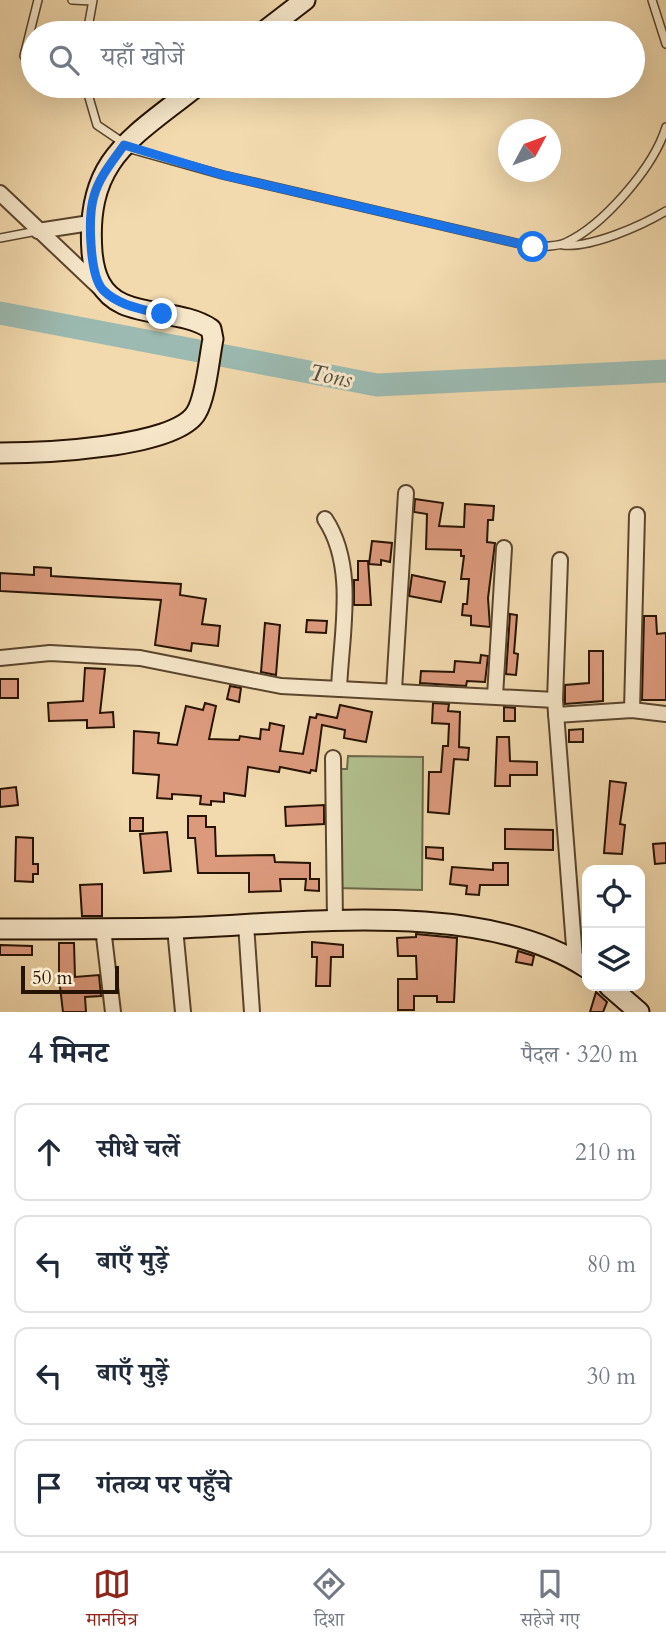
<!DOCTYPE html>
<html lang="hi">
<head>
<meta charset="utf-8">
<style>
  body { margin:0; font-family:Cardo,"Noto Serif Devanagari",serif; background:#f2f2f3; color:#1f2937 }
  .controls { position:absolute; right:21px; bottom:21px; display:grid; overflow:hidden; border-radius:14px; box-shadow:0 7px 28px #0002 }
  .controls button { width:63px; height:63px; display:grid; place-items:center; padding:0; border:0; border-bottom:2px solid #e0e1e3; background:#fff; color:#1f2937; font:35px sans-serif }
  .compass { position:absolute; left:498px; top:119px; width:63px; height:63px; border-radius:50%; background:#fff; box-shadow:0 7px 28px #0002; rotate:49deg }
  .scale { position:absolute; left:21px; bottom:18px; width:98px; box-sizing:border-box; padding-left:7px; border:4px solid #271302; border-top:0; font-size:19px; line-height:24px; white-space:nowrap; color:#271302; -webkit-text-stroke:5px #f7e7ca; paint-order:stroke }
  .stop { position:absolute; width:21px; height:21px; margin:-16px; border:5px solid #1a73e8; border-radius:50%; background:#fff }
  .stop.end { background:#1a73e8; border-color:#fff; box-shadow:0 2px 7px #0008 }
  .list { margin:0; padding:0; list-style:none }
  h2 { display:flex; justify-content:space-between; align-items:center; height:91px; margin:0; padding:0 28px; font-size:30px }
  h2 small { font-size:23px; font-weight:400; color:#747a83 }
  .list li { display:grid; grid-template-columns:46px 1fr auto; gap:21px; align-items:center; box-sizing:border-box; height:98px; margin:0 14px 14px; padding:0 14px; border:2px solid #e0e1e3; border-radius:14px }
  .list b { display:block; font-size:26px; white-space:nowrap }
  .list em { font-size:23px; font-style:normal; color:#747a83 }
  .icon { flex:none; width:38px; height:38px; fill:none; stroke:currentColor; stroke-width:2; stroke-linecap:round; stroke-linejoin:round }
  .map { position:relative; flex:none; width:666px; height:1012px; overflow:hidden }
  .search { position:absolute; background:#fff; box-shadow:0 7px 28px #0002; left:21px; right:21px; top:21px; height:77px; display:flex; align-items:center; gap:18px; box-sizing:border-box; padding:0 24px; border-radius:38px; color:#747a83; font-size:26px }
  .sheet { height:539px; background:#fff }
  nav { display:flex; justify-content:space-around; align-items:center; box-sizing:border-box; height:98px; border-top:2px solid #e0e1e3; background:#fff; font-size:19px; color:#747a83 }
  nav a { display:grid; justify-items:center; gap:4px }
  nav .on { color:#8f2418 }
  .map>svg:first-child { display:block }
</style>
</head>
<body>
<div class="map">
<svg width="666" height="1012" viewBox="0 0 666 1012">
  <rect width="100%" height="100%" fill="#f2daae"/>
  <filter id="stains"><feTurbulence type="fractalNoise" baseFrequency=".00286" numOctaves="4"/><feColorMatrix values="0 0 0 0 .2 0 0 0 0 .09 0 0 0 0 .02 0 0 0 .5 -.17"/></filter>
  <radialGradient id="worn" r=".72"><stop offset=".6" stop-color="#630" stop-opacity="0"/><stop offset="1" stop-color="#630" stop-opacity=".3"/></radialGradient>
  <path fill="#b3c190" stroke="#6d6a49" stroke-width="2" d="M348,756L423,757L422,890L337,888L339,769H347Z"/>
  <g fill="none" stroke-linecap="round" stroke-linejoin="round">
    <path stroke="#9cbab1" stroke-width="23" d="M0,313L377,385L666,371"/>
  </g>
  <g fill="#dc9a7d" stroke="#271302" stroke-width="2">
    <path d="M415,499L443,503L439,526L464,527L465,504L494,506L493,520H488L487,542L495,543L488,598L490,627L471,625V616L462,615L463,604H467L469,579H461L464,556H461V550L426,549L427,514L414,512Z"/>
    <path d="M372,541L392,543L390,562L381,560V565L369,564Z"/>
    <path d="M358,561H368L371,605H354V580H358Z"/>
    <path d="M34,567L51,568V576L181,584L180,595L206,599L202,624L220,626L218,646L192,643L191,651L155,645L161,600L0,591V573L34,575Z"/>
    <path d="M412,575L445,582L441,602L409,596Z"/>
    <path d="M510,614L517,615L514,653L518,654L516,675L506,674Z"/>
    <path d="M644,616H656L657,634L666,633V700H642Z"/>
    <path d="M307,620L327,621L326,633L306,632Z"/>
    <path d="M265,623L280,625L276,675L261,672Z"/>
    <path d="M589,651H603V701L565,704V685L589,683Z"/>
    <path d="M481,655L488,656L485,682L467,681L466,686L420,683L421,671L454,672L455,661L480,663Z"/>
    <path d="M85,668L105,669L100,713L113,712L114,727L87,728V720L49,721L48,703L83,701Z"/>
    <rect x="0" y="679" width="18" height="19"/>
    <path d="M230,686L241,688L239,702L227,699Z"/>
    <path d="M205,703L216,706L209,739L239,740L240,736L260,739L261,729L269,730L270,723L284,726L280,751L303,754L310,717L316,718L317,714L337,718L340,705L372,712L366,742L344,738L345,730L322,725L316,771L311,770L310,773L280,767L279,772L248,767L245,796L224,793V802L211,801V805L200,804L201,796L172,794V799L157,798L159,775L133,773L134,731L159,733L158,743L177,745L186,706L203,710Z"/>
    <path d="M433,703L449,704L448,711L460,712L459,747L469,748L468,760L454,759L449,814L428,812L429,772H441L443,746H448L449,724L432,723Z"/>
    <path d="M504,707L515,708V721H504Z"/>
    <path d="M583,729V742H569V730Z"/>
    <path d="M497,737H509L510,761L537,762V775H510V786H495Z"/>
    <path d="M610,781L626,783L620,824L625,825L622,854L604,853Z"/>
    <path d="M16,787L18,805L0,807V789Z"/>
    <path d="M324,805V824L286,826L285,807Z"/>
    <path d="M188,816H206V827H215L216,856L274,855L275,862L310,863V879H319V891L305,890L306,879H280L281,891L249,892V873H198L195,838H188Z"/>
    <rect x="130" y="818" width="13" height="13"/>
    <path d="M505,829L553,830V850L505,849Z"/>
    <path d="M167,832L171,871L144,873L140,834Z"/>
    <path d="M16,837L33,838V864H38V874H33V882L15,881Z"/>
    <path d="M666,843V863L655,864L653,844Z"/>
    <path d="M426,847L443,848V860L426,858Z"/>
    <path d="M493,863H508V885H480L479,895L466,894L467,886L450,884L452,867L493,870Z"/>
    <path d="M102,884V916H82L80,885Z"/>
    <path d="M416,934L457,938L454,1002H437V996H414V1010H398V979H417L416,956H398L397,938L416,937Z"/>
    <path d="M312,942L343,945V957H331L330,986H316L317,957H312Z"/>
    <path d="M59,943H74L75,977L99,975L101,996L85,997L86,1012H63L59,978Z"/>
    <path d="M0,945L32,946V955H0Z"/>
    <path d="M518,951L534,956L532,965L516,962Z"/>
    <path d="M596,992L607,1002L603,1012H590Z"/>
  </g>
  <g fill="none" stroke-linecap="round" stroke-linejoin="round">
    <defs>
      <g id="lane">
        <path d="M72,0L92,1"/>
        <path d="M652,0L666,44"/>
        <path d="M87,33L93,0"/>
        <path d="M33,71L24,56L38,0"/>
        <path d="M79,86L88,94L97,125L134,150L223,175L533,247C543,246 556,247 565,243C603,226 654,167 666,127"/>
        <path d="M0,238L37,231"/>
        <path d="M563,245C591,248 641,226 666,211"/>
      </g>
      <g id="street">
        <path d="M0,193L100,288"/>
        <path d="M38,231L90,223"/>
        <path d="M325,519C357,567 341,635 339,689"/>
        <path d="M560,560L555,700L575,959"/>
        <path d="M0,658L50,653L140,658L281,686L555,700"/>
        <path d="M394,690L406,493"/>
        <path d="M495,696L504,548"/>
        <path d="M632,710L637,515"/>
        <path d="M556,715L632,710L666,714"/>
        <path d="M333,758L335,921"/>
        <path d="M246,924L252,1012"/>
        <path d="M103,928L113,1012"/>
        <path d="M175,928L183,1012"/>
      </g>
      <g id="secondary">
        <path d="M262,33L305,0"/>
        <path d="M0,453C40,453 175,448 196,413C206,397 209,359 213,339L211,329C186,312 150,316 123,304C101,294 94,275 92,252C85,159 132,138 197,86"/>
        <path d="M0,929C58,929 117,929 175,928C298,924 481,898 587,968"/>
        <path d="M609,986L639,1012"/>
      </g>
    </defs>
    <use href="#lane" stroke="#5a452d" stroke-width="10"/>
    <use href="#street" stroke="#5a452d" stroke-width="18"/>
    <use href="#secondary" stroke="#271302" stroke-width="23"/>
    <use href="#lane" stroke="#f7e7ca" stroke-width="7"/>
    <use href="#street" stroke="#f7e7ca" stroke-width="14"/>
    <use href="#secondary" stroke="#f7e7ca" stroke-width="19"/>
  </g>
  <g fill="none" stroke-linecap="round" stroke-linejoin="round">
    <path stroke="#1a73e8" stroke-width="9" d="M162,314C142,309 119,306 103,290C89,275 88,215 94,196C99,177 113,161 124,145L223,175L533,247"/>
  </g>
  <g text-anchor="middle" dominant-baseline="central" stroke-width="6" stroke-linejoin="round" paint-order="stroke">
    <g font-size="23" font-style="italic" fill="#504d3f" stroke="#f7e7ca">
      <text transform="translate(331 376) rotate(11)">Tons</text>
    </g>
  </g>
  <rect width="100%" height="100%" filter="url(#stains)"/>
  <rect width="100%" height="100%" fill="url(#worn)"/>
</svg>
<div class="controls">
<button><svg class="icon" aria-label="locate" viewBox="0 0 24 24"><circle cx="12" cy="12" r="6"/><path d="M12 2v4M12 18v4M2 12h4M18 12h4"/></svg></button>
<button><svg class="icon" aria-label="layers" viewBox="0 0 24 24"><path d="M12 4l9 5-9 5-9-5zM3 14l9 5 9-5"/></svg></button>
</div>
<svg class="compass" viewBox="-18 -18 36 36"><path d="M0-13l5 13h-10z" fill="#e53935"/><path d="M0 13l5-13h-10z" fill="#747a83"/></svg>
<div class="scale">50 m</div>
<div class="stop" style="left:533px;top:247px"></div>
<div class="stop end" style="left:162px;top:314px"></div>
<div class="search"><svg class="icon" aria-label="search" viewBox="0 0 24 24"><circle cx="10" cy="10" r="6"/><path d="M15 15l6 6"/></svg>यहाँ खोजें</div>
</div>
<section class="sheet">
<h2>4 मिनट<small>पैदल · 320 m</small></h2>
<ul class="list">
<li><svg class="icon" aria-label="ahead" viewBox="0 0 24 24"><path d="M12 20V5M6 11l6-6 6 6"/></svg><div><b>सीधे चलें</b></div><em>210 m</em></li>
<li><svg class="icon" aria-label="left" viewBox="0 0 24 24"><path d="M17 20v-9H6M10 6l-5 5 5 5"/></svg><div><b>बाएँ मुड़ें</b></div><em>80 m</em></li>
<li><svg class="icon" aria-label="left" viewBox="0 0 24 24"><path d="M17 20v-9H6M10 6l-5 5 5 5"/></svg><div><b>बाएँ मुड़ें</b></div><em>30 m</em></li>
<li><svg class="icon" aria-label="arrive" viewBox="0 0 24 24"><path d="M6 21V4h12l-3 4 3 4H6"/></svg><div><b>गंतव्य पर पहुँचे</b></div></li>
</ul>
</section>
<nav>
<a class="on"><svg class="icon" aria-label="map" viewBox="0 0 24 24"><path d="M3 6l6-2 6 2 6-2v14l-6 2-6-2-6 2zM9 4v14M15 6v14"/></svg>मानचित्र</a>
<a><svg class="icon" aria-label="directions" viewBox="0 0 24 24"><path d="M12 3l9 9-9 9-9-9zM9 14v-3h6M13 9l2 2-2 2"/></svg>दिशा</a>
<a><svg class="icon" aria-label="saved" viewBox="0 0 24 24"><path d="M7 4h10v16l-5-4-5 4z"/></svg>सहेजे गए</a>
</nav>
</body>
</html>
